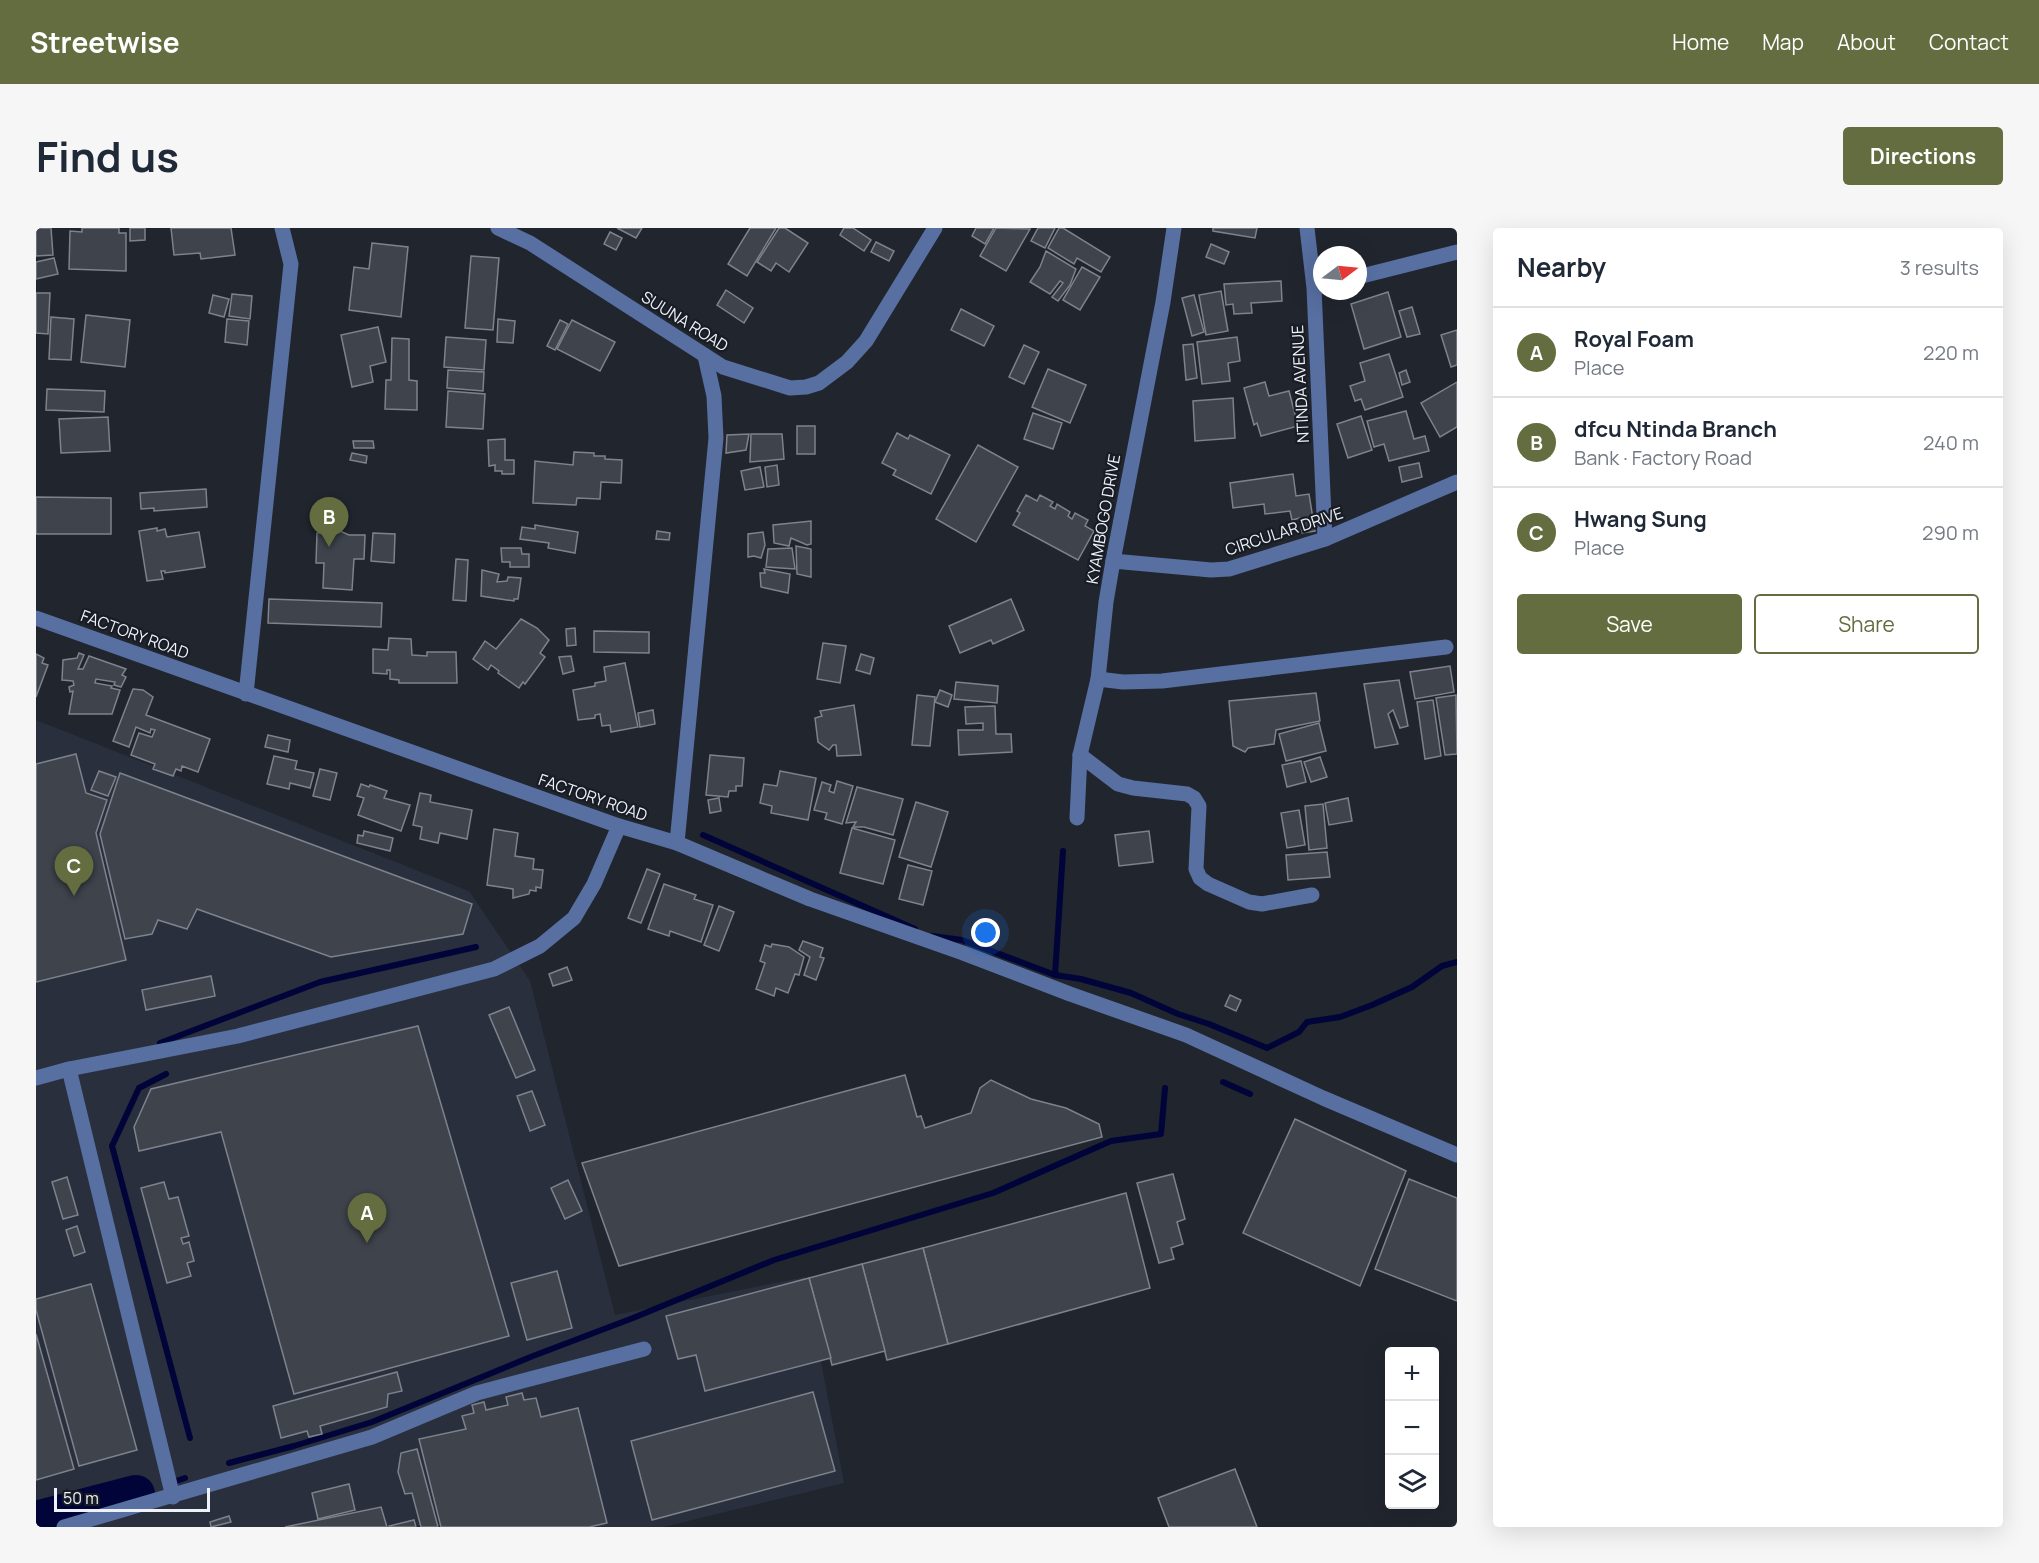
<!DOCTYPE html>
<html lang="en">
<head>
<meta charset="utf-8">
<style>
  body { margin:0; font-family:Manrope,sans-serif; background:#f6f6f7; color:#1f2937 }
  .controls { position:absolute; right:18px; bottom:18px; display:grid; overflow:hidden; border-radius:6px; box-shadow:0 6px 24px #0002 }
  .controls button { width:54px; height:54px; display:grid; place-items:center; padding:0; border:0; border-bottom:2px solid #e0e1e3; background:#fff; color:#1f2937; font:30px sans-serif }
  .compass { position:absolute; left:1277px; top:18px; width:54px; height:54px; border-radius:50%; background:#fff; box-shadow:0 6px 24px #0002; rotate:74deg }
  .scale { position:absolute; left:18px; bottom:15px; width:156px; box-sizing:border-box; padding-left:6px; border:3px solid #eef1f7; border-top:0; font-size:16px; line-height:21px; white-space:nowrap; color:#eef1f7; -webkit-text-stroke:4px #181c24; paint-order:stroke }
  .you { position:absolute; left:950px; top:705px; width:21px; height:21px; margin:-15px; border:4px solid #fff; border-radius:50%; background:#1a73e8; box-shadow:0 0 0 9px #1a73e833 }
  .badge { display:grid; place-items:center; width:39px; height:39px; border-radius:50%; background:#636d3f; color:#fff; font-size:20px; font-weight:700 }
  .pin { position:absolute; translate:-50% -50px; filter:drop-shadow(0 2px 3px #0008) }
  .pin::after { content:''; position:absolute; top:32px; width:21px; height:18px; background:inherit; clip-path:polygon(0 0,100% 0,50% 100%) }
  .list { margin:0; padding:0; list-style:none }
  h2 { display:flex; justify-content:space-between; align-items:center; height:78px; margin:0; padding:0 24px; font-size:26px }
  h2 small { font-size:20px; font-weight:400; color:#747a83 }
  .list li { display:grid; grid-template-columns:39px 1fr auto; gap:18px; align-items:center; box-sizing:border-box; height:90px; padding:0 24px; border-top:2px solid #e0e1e3 }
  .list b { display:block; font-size:22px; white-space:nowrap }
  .list p { margin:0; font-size:20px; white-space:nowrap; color:#747a83 }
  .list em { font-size:20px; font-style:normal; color:#747a83 }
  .actions { display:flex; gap:12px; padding:18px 24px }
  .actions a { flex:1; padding:14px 0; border:2px solid #636d3f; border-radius:6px; text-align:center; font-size:21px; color:#636d3f }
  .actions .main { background:#636d3f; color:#fff }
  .icon { flex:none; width:33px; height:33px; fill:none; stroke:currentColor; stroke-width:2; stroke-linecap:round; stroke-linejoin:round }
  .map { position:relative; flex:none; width:1421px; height:1299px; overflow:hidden; border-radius:6px }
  header { display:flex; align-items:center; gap:36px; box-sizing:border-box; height:84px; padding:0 30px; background:#636d3f; color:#fff }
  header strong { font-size:28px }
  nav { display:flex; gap:33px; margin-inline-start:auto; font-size:21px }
  .intro { display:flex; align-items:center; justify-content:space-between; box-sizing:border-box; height:144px; padding:0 36px }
  h1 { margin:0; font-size:42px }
  .button { padding:15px 27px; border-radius:6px; background:#636d3f; color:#fff; font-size:21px; font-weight:700 }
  main { display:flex; gap:36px; padding:0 36px }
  aside { flex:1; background:#fff; border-radius:6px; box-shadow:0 6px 24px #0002 }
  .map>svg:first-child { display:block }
</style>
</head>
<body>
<header>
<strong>Streetwise</strong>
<nav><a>Home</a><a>Map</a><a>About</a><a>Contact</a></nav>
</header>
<div class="intro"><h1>Find us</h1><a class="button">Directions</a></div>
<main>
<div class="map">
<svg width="1421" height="1299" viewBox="0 0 1421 1299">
  <rect width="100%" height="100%" fill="#21252e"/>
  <path fill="#292f3d" d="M0,492L433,663L494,753L579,1087L769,1049L808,1255L628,1299H0Z"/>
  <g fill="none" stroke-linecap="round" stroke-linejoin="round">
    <g stroke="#000439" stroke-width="6">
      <path d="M667,607L879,701"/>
      <path d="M896,708L926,712L1019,747L1045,751L1095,765L1142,786L1173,796L1231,820L1263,804L1271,794L1304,789L1336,777L1376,759L1406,738L1421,734"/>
      <path d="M1019,747L1027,623"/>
      <path d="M124,815L284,754L440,719"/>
      <path d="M130,846L103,860L76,918L154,1210"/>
      <path d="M1187,854L1214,866"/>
      <path d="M193,1235L258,1218L336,1194L497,1128L597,1090L738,1032L957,965L1075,913L1125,906L1129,860"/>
      <path d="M140,1253L149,1250"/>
    </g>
    <path stroke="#000439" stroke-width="38" d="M0,1292L100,1266"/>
  </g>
  <g fill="#3e434c" stroke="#7d828c" stroke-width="1.5">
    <path d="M0,0H15L17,27L0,28Z"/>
    <path d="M46,0H83V5H90V43L33,41L34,3L46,4Z"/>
    <path d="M94,0H109V12L94,13Z"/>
    <path d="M135,0H195L199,27L165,31L164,25L138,27Z"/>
    <path d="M581,0H606L600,10Z"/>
    <path d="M714,0H740L711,48L692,36Z"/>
    <path d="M743,0H749L772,15L753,44L740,35L735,43L721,34Z"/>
    <path d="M808,0H817L835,12L828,23L804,7Z"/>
    <path d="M940,0H958L949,16L936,8Z"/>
    <path d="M960,0L994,1L970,43L944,28Z"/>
    <path d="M1002,0H1019L1009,20L995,13Z"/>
    <path d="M1023,0H1027L1074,29L1065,44L1041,30L1038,36L1012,20Z"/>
    <path d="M1177,0H1221L1219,10L1177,3Z"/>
    <path d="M574,4L586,10L580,22L568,16Z"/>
    <path d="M840,14L858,23L853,33L835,24Z"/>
    <path d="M336,15L372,19L365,89L313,82L318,39L333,41Z"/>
    <path d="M1175,16L1193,24L1188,36L1170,29Z"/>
    <path d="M1010,23L1040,41L1034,57L1022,73L1016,69L1027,55L1024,53L1014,66L994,54L1004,39Z"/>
    <path d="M435,28L463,30L457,102L429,100Z"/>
    <path d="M18,30L22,46L0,51V34Z"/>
    <path d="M1046,39L1064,49L1044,82L1027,72Z"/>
    <path d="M1245,53L1246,73L1215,75L1216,85L1198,86L1197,76L1190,77L1188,56Z"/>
    <path d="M690,62L717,80L708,95L681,77Z"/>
    <path d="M1185,63L1192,103L1170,107L1163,67Z"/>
    <path d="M1352,64L1365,109L1328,121L1315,76Z"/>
    <path d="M0,65H14L12,106L0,105Z"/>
    <path d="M196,66L216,68L214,91L193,88Z"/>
    <path d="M177,67L193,71L188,89L173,85Z"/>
    <path d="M1158,67L1168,104L1156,108L1146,70Z"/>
    <path d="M1376,79L1384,106L1371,109L1363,83Z"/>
    <path d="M925,81L958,98L948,118L915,102Z"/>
    <path d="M50,87L94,92L89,139L45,134Z"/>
    <path d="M15,89L38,91L35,132L13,131Z"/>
    <path d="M191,91L213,93L211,117L189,114Z"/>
    <path d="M462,91L479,93L477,115L461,114Z"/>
    <path d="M524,92L532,96L519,122L511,118Z"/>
    <path d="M536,92L579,114L564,143L521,121Z"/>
    <path d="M342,99L350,134L334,138L337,154L316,159L305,107Z"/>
    <path d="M1421,102V137L1415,139L1405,107Z"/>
    <path d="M410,109L450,112L448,142L408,139Z"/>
    <path d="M1201,109L1204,133L1192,135L1194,153L1166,156L1161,114Z"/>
    <path d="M356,110L373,111V152L381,153V182L349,181L350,152H355Z"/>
    <path d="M1157,116L1161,150L1150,152L1147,117Z"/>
    <path d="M988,117L1003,124L988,156L973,149Z"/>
    <path d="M1353,126L1367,169L1329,182L1325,171L1319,173L1314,158L1329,153L1324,135Z"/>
    <path d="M1012,141L1050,157L1034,195L996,179Z"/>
    <path d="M412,142L448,144L447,163L411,160Z"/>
    <path d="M1370,142L1374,154L1366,157L1363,145Z"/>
    <path d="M1229,154L1233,168L1253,163L1262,198L1225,208L1221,195L1218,197L1208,160Z"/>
    <path d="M1421,154V199L1404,209L1385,175Z"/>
    <path d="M11,161L69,163L68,184L10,182Z"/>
    <path d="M412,163L449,166L447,201L410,199Z"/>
    <path d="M1197,170L1199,210L1159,213L1157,173Z"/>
    <path d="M1370,183L1378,211L1389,208L1393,223L1353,233L1348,216L1338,219L1331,193Z"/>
    <path d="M997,185L1026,195L1017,221L988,211Z"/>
    <path d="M1325,188L1336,222L1312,230L1301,196Z"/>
    <path d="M72,189L74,223L25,225L23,191Z"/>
    <rect x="761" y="198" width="18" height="28"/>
    <path d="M861,205L872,211L874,207L914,227L895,266L857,247L860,242L846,235Z"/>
    <path d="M713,206L710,222L690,225L691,207Z"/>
    <path d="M715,206H746L748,231L714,234Z"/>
    <path d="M469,211V232H478V246H466V243H459V237L453,238L452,212Z"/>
    <path d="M317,213H337L338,220H318Z"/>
    <path d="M942,217L982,239L940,314L900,291Z"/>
    <path d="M538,224L558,225V228H569V231L586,232L585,255L565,254L564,271L541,270L540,277L497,275L499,233L537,237Z"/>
    <path d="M316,225L331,228L330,235L314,232Z"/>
    <path d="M1383,235L1386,249L1366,254L1363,239Z"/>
    <path d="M741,237L743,257L731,259L729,239Z"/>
    <path d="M724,239L728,259L709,262L705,243Z"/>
    <path d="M1257,246L1260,268L1273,266L1279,303L1266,305L1264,290L1256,292L1254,283L1229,286L1228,276L1197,280L1194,255Z"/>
    <path d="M170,261L171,279L118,283V280L105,281L104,265Z"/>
    <path d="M990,267L1001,273L1004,267L1017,274L1014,278L1019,281L1021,276L1034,284L1032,288L1036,291L1039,285L1052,292L1049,298L1058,303L1042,332L977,297L984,285L981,283Z"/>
    <path d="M0,269L75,270V306H0Z"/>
    <path d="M775,293V316L771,317L755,310L753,318L738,315L737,297Z"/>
    <path d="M499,297L542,304L539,325L512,320L513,315L484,311L486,299L499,301Z"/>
    <path d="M121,300V303L129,301L131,309L163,304L169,339L129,345V343H125L127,351L111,353L103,303Z"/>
    <path d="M304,303L313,307H329L328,331H318L316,362L287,360L288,335H280L281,305Z"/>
    <path d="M621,303L634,305L633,312L620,311Z"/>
    <path d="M727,304L729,317L725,330L718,328L712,329V306Z"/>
    <path d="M337,305L359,306L358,335L335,333Z"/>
    <path d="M760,318L775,321V349L761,346Z"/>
    <path d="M465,320H485L486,326H493V339H474V334H466Z"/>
    <path d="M756,320L759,341L730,339L732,321Z"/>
    <path d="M420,331L432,332L430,373L417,372Z"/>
    <path d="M728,341L754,346L752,365L725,359L724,345H729Z"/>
    <path d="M446,342L463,346L461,354L471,353L472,349L485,350L482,371H478V373L445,368Z"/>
    <path d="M233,371L346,375L345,399L232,395Z"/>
    <path d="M975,371L988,402L957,416L955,412L924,425L913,398Z"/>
    <path d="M485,391L501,400L513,412L504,425L509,429L489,456L487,454L483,460L462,445L463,443L455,437L452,442L437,431L449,413L460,421Z"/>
    <path d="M539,400L540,417L531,418L530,401Z"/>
    <path d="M558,403L613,404V425L558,424Z"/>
    <path d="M353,410L375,411L376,427L391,428V424H420L421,455H363V452L354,451V442H351V446L337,445V421L352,422Z"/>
    <path d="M787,415L810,418L804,455L781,451Z"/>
    <path d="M43,425L48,427L42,441H47L53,428L90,441L86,447L90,449L85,459L78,457L79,454L60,451L59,455L76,458L75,460L84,462L76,486H33L37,463L34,464L33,459L38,457L37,453L26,452L27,432L41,430Z"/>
    <path d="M0,426L8,430L6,435L12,437L0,469Z"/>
    <path d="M825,426L838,430L834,446L820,442Z"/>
    <path d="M535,428L538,443L527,446L523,429Z"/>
    <path d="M589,435L602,499L575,504L574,497L566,498L564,486L559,487V490L542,492L537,462L559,458V455L570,453L568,439Z"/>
    <path d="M1414,438L1418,464L1379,471L1374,444Z"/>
    <path d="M1363,452L1372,498L1364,500L1357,482L1352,486L1362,516L1339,520L1328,456Z"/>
    <path d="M920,454L962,458L961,475L918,471Z"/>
    <path d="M97,461L107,462L117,469L110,487L174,511L162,544L146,538L145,543L140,541L137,548L117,541L119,536L95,527L103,505L116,509L119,502L115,501L114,505L100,499L93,519L77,513Z"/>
    <path d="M904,462L916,467L912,479L899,474Z"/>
    <path d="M1280,465L1284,493L1240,502L1238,516L1212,520L1209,524L1197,518L1193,473Z"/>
    <path d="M881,467L899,469L894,518L876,517Z"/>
    <path d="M1420,467L1421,526L1409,527L1400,470Z"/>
    <path d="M1397,472L1405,528L1389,531L1381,474Z"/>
    <path d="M818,477L825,527L801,528L800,517H797L793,522L782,514L779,490L786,488L784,483Z"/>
    <path d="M959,478L960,506H975L976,524L923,527L922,502H947V495L930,496L929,479Z"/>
    <path d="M617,482L619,496L604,499L602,485Z"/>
    <path d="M1283,495L1290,523L1250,533L1243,506Z"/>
    <path d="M232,507L254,512L252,524L229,519Z"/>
    <path d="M40,526L50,565L71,572L60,605L90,732L0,754V536Z"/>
    <path d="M674,527L708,530L706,558H700V563H693L692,569L670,567Z"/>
    <path d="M238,528L261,533L259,541L278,545L274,560L254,555L253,561L231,556Z"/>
    <path d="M1284,529L1291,549L1275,554L1268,534Z"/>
    <path d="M1265,533L1270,554L1251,559L1246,537Z"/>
    <path d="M284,541L301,545L294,572L277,568Z"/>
    <path d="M63,543L80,549L72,568L55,562Z"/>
    <path d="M744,543L780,550L772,592L735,585L736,578L724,575L728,556L741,558Z"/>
    <path d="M84,545L436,676L427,706L295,729L161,681L151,701L122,692L116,706L89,711L64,606Z"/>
    <path d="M801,553L817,558L806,596L789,591L791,585L778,582L786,554L795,557L793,563L798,565Z"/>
    <path d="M325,556L333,559L334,557L351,563L348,570L374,577L365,603L322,587L328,570L321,568Z"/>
    <path d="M821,559L867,571L857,607L828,599H817L820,594L810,595Z"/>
    <path d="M384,565L395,567L394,574L436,582L431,611L404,605L402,615L384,611L386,599L377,597Z"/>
    <path d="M683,570L685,583L674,585L672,572Z"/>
    <path d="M1312,570L1316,593L1293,597L1289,575Z"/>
    <path d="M880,574L912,584L895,639L863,629Z"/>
    <path d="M1287,576L1291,620L1273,622L1269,578Z"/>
    <path d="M1263,582L1269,617L1251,620L1245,585Z"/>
    <path d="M816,600L859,612L847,656L804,645Z"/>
    <path d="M458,601L482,605L479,628L498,631L497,641L507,642L505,660L500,659V663L494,662L493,666L477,670V661L451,657Z"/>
    <path d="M328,603L357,610L354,623L321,615L322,607L327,608Z"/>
    <path d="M1113,603L1117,634L1083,638L1079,607Z"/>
    <path d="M1291,624L1294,649L1252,652L1250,627Z"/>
    <path d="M872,637L896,643L887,677L863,671Z"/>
    <path d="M611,641L624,646L605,695L592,690Z"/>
    <path d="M628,656L660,667L658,671L677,677L665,714L634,703L633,708L612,701Z"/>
    <path d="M683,678L698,684L683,723L668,717Z"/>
    <path d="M767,713L787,720L784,729L788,730L780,752L768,747L774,729L763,722Z"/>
    <path d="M736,716L753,719L768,729L763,747L759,746L752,765L740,760L738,768L720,761L729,735L724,733L729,717L735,719Z"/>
    <path d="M531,739L536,752L517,758L513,746Z"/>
    <path d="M175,748L179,768L110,782L106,762Z"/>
    <path d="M1194,767L1205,772L1200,783L1189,778Z"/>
    <path d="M473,779L499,842L480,850L453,787Z"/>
    <path d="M382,798L473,1108L258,1166L185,904L103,923L98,899L115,861Z"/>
    <path d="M869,847L881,889L885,888L889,900L935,885L944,860L955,852L995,871L1030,880L1063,896L1066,909L583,1038L546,935Z"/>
    <path d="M496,863L509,897L494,903L481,868Z"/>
    <path d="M1259,891L1370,943L1324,1058L1207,1005Z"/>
    <path d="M1137,946L1149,991L1141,994L1147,1016L1135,1020L1138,1031L1123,1035L1101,955Z"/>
    <path d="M31,949L42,987L27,991L16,954Z"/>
    <path d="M1373,951L1421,970V1073L1339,1041Z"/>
    <path d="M532,952L546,983L529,991L515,960Z"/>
    <path d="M128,954L133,971L142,969L153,1008L145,1010L147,1016L153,1014L158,1033L151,1035L155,1048L131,1055L105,960Z"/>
    <path d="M1090,965L1114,1060L912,1116L887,1020Z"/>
    <path d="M41,998L49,1024L38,1028L30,1002Z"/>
    <path d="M887,1020L912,1116L851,1132L826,1036Z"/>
    <path d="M826,1036L849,1123L796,1137L773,1050Z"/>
    <path d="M521,1043L536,1100L491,1112L475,1055Z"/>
    <path d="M773,1050L795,1130L669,1163L660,1127L642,1131L630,1088Z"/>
    <path d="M55,1056L101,1222L43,1238L0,1082V1071Z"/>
    <path d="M0,1106L38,1241L0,1252Z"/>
    <path d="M361,1144L366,1163L352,1166L351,1179L284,1198L286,1206L273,1209L271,1203L245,1210L237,1178Z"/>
    <path d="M777,1164L799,1243L616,1292L595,1213Z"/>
    <path d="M486,1165L488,1172L500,1170L505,1189L542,1180L571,1295L553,1299H405L383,1211L430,1201L426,1188L438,1185L436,1177L448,1174L450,1182L472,1177L470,1169Z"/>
    <path d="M381,1221L402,1299H385L376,1265L369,1266L362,1244L365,1225Z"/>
    <path d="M1199,1241L1221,1299H1133L1122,1270Z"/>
    <path d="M313,1256L319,1282L282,1291L276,1265Z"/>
    <path d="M345,1279L351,1299H249Z"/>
    <path d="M193,1288L195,1294L175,1299L174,1294Z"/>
    <path d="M378,1292L380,1299H353V1298Z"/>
  </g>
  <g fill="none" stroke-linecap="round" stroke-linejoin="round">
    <g stroke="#576fa1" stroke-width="15">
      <path d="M462,0L494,15L687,139L754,160L770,159L783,155L811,134L830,113L899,0"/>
      <path d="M1271,0L1278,60L1289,311"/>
      <path d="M1322,49L1421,24"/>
      <path d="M1077,333L1175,342L1193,341L1289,311L1421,254"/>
      <path d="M0,390L583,598L641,615L680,210L678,168L669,128"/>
      <path d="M1062,451L1087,454L1126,453L1410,419"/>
      <path d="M210,466L255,36L246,0"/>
      <path d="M1044,527L1082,556L1097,560L1151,566L1158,570L1163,578L1160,641L1164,650L1172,656L1213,674L1226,676L1276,667"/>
      <path d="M1041,590L1044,527L1062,451L1070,374L1077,333L1127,74L1138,0"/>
      <path d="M641,615L774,671L927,725L1034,766L1150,807L1287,870L1421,927"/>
      <path d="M33,841L137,1269"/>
      <path d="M0,850L33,841L202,808L458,741L504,718L538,690L558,656L583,598"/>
      <path d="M28,1299L336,1209L441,1165L608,1121"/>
    </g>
  </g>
  <g text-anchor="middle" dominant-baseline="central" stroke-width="4.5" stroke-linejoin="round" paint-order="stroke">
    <g font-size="16" fill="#eef1f7" stroke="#181c24">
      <text transform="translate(649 93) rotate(32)">SUUNA ROAD</text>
      <text transform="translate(1264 156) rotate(-93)">NTINDA AVENUE</text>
      <text transform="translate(1067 291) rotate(-80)">KYAMBOGO DRIVE</text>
      <text transform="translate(1248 303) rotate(-18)">CIRCULAR DRIVE</text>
      <text transform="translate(99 406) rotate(20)">FACTORY ROAD</text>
      <text transform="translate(557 569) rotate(19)">FACTORY ROAD</text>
    </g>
  </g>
</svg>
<div class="controls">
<button>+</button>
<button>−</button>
<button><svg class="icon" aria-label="layers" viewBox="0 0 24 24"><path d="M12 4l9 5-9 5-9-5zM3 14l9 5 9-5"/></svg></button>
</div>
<svg class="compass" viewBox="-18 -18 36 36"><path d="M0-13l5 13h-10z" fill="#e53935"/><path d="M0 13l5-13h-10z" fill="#747a83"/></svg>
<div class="scale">50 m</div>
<div class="you"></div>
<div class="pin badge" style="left:331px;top:1015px">A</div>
<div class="pin badge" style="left:293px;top:319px">B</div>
<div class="pin badge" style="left:38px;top:668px">C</div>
</div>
<aside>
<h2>Nearby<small>3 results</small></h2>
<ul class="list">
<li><span class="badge">A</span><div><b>Royal Foam</b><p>Place</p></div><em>220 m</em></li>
<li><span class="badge">B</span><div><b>dfcu Ntinda Branch</b><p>Bank · Factory Road</p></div><em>240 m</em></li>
<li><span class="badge">C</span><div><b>Hwang Sung</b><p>Place</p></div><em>290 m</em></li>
</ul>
<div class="actions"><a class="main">Save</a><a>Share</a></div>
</aside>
</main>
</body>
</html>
